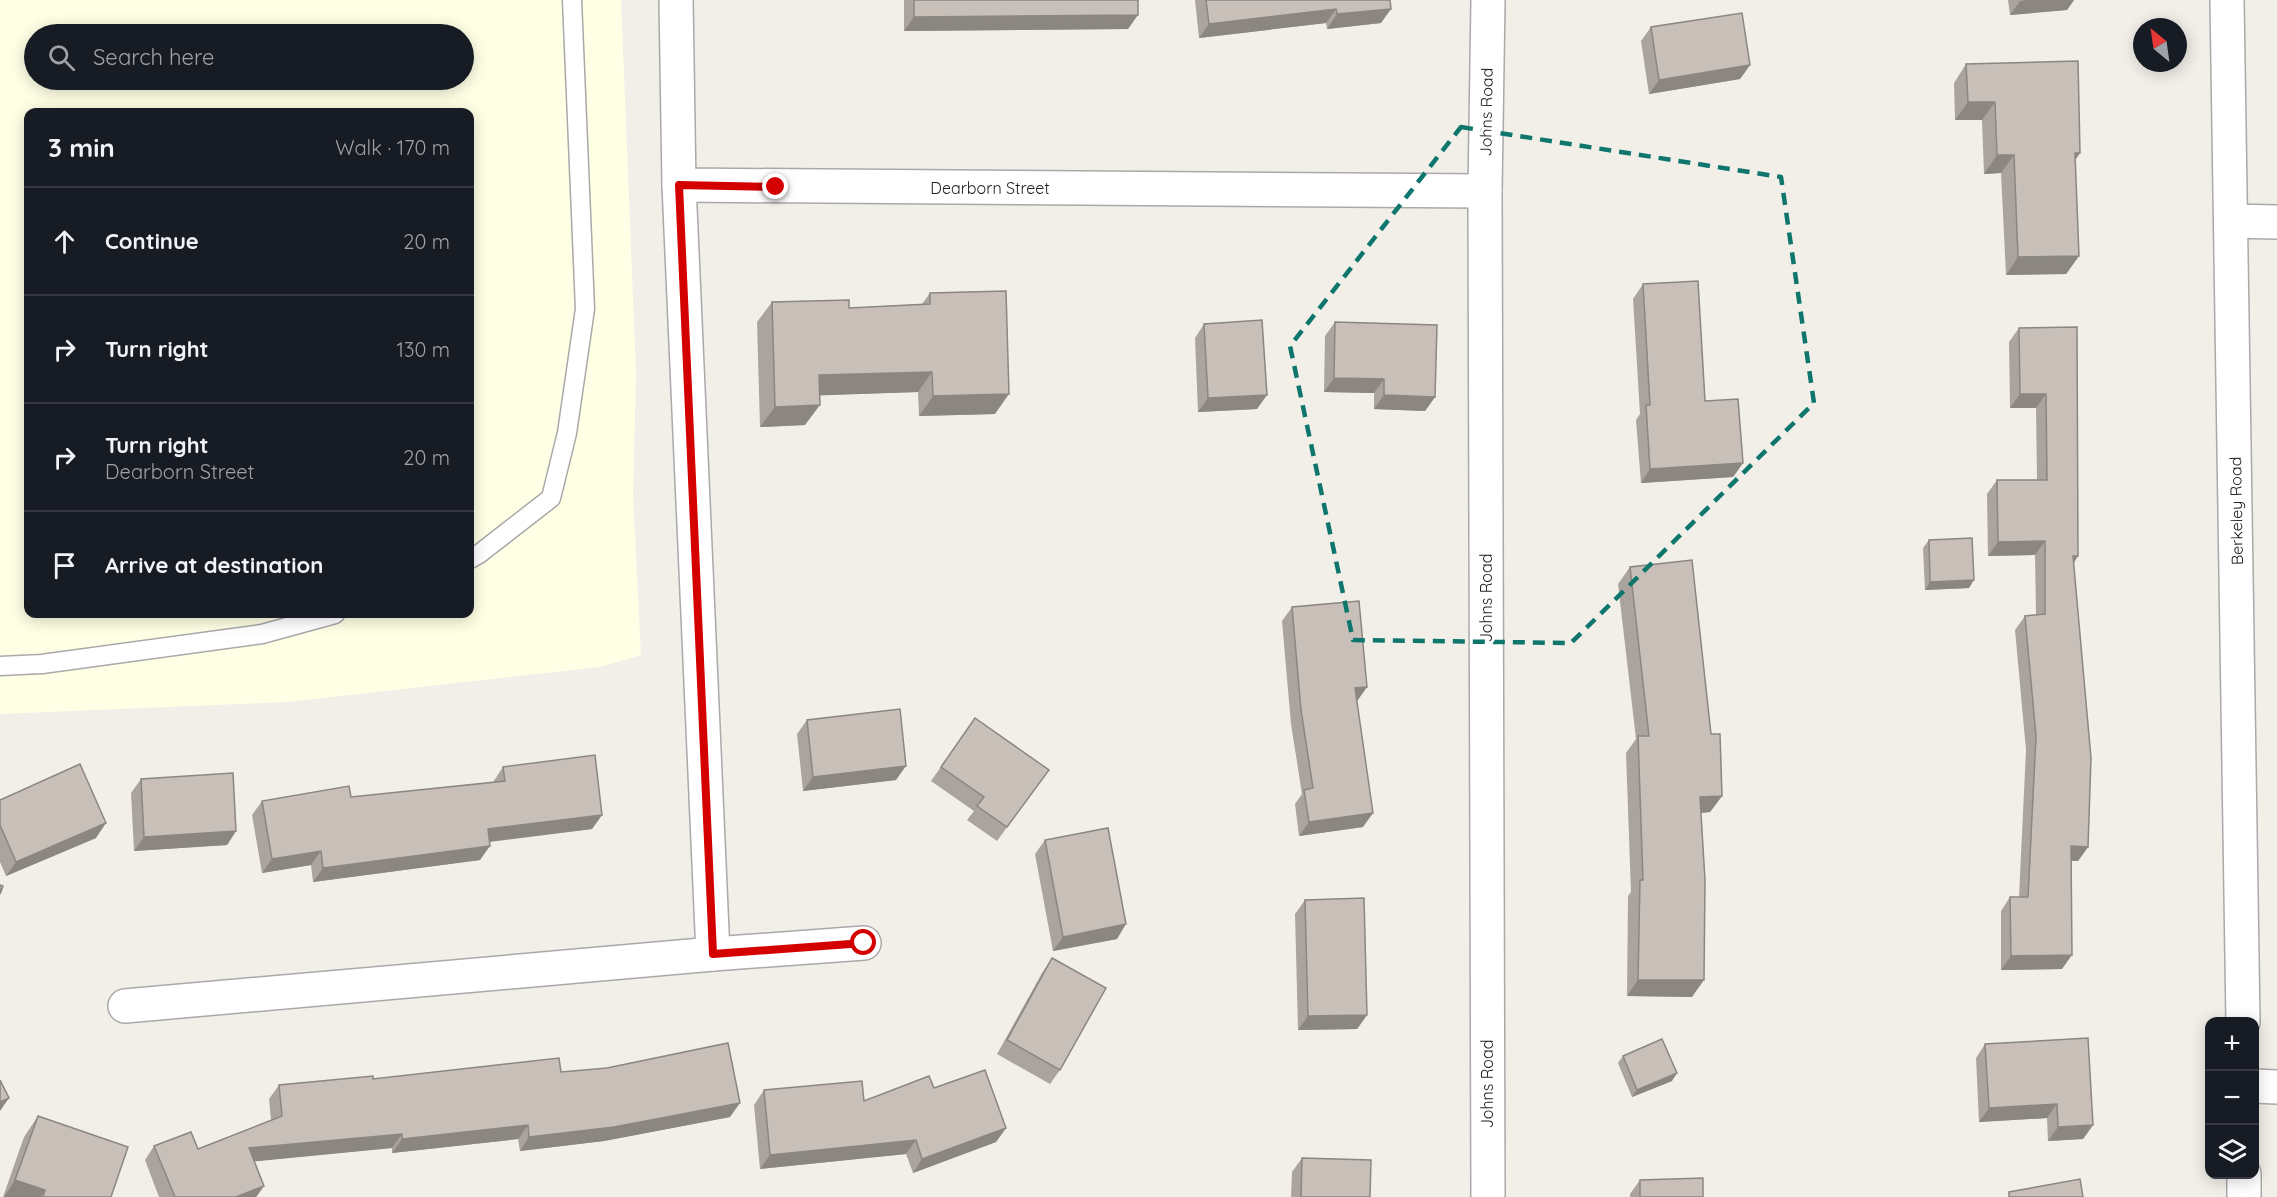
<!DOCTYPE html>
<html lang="en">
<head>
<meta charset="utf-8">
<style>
  body { margin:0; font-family:Quicksand,sans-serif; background:#20242c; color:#f1f3f6 }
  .controls { position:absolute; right:18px; bottom:18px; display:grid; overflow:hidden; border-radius:12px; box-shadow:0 3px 15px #0003 }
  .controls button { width:54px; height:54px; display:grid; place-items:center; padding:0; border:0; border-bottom:2px solid #363941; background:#171b24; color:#f1f3f6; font:30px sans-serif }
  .compass { position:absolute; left:2133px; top:18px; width:54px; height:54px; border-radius:50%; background:#171b24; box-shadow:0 3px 15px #0003; rotate:331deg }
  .stop { position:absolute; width:18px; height:18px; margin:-14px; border:4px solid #d40000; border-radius:50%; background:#fff }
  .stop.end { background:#d40000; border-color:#fff; box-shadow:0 2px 6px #0008 }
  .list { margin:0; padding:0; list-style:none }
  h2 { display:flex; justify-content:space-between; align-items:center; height:78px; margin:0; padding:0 24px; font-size:26px }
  h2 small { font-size:20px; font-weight:400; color:#9ea1a6 }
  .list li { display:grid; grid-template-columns:39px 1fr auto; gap:18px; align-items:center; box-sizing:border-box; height:108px; padding:0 24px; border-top:2px solid #363941 }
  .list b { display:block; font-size:22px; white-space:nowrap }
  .list p { margin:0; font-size:20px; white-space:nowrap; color:#9ea1a6 }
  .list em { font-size:20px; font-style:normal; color:#9ea1a6 }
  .icon { flex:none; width:33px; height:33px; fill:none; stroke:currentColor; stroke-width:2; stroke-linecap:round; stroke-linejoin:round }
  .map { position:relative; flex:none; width:2277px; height:1197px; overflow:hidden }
  .search { position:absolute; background:#171b24; box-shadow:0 3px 15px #0003; left:24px; top:24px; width:450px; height:66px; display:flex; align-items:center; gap:15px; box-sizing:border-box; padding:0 21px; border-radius:33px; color:#9ea1a6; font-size:22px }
  .panel { position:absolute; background:#171b24; box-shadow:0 3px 15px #0003; left:24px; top:108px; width:450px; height:510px; border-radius:12px }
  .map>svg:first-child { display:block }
</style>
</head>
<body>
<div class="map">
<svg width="2277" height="1197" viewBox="0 0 2277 1197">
  <rect width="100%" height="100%" fill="#f2efe9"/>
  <path fill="#ffffe5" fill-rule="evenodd" d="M0,0H621L636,373L633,497L641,655L600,667L287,702L0,714ZM34,34H464V80H34ZM28,112H470V614H28Z"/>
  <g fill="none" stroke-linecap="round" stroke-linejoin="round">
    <defs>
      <g id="lane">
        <path d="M470,559L479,554L551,498L567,433L585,309L572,0"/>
        <path d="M0,666L42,664L262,634L335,614"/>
      </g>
      <g id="street">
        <path d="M676,0L679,185L1485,191"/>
        <path d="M2227,0L2243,1022"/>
        <path d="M679,185L713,954"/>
        <path d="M2231,221L2277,222"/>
        <path d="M125,1006L713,954L864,943"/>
        <path d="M2254,1086L2277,1087"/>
        <path d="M1488,1197L1485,191L1488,0"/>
        <path d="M2244,1197V1174"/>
      </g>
    </defs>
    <use href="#lane" stroke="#a9a9a9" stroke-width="21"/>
    <use href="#street" stroke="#a9a9a9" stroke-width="36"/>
    <use href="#lane" stroke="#fff" stroke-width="18"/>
    <use href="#street" stroke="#fff" stroke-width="33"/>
  </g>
  <g fill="#aba49e">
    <path d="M904,0H1138L1128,29L904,31Z"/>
    <path d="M1195,0H1390L1381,23L1327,29L1326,23L1199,38Z"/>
    <path d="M2008,0H2074L2067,10L2010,15Z"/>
    <path d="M1651,27L1750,65L1740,79L1649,94L1641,41Z"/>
    <path d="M1966,64L2075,160L2079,256L2066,274L2006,275L2001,173L1984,174L1982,120H1955L1954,83Z"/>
    <path d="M1643,284L1705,401L1743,463L1733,477L1641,483L1636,420L1640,414L1633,299Z"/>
    <path d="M930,293L995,414L919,416L918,392L819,395L805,425L760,427L757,322L772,302L849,308L922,304Z"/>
    <path d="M1335,322L1435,397L1425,411L1374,409V393L1324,392L1325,336Z"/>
    <path d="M1204,324L1257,409L1198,412L1195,338Z"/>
    <path d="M2077,327L2078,556L2074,563L2088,847L2078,861H2071L2062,969L2001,970V911L2010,897H2019L2026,750L2015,630L2025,616L2036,615L2035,555L1988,556L1987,494L1997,480H2037L2036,408H2010L2009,342L2019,328Z"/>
    <path d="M1929,540L1969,588L1925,590L1923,548Z"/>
    <path d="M1630,567L1711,734L1722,796L1710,812L1701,813L1692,997L1627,996L1628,896L1631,892L1626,753L1636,739L1618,584Z"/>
    <path d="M1292,607L1367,687L1357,701L1363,827L1299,836L1295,804L1302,794L1291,724L1282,621Z"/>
    <path d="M975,718L1049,770L997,841L967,820L974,811L931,781Z"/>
    <path d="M807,720L896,780L803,791L797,734Z"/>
    <path d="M503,767L602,815L592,829L490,842L480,860L313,882L311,865L262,873L252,815L262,801L351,797L493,782Z"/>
    <path d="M141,779L236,831L227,845L134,851L131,793Z"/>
    <path d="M0,800L96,838L6,876L0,862Z"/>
    <path d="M1045,840L1117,939L1053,951L1035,854Z"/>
    <path d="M1305,900L1367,1015L1357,1029L1298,1030L1295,914Z"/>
    <path d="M1052,958L1060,1070L1050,1084L997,1054L1042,973Z"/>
    <path d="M1985,1044L2093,1125L2083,1139L2048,1141L2047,1118L1979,1122L1976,1058Z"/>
    <path d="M1623,1056L1672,1081L1632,1097L1618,1063Z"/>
    <path d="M561,1072L730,1117L604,1141L520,1151L518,1139L392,1153V1148L254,1161L264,1186L256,1197H159L145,1160L154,1146L198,1149L271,1120L269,1099L279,1085L373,1079Z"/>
    <path d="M934,1088L1006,1128L996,1142L913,1173L906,1154L760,1169L754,1105L764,1090L864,1101Z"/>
    <path d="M38,1116L111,1197H3L24,1137Z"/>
    <path d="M1302,1158L1370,1197H1291L1292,1172Z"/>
    <path d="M1640,1180L1703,1197H1630V1194Z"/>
  </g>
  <g fill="#8b8681">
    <path d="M2028,0H2074L2067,10L2010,15L2020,1Z"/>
    <path d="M1336,9L1326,23L1199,38L1209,24Z"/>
    <path d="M1391,9L1381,23L1327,29L1337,14Z"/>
    <path d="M1138,15L1128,29L904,31L914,17Z"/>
    <path d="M1750,65L1740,79L1649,94L1659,80Z"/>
    <path d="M1968,102H1995L1982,120H1955Z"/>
    <path d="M2075,153H2080L2068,171Z"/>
    <path d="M1997,155H2014L2001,173L1984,174Z"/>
    <path d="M2079,256L2066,274L2006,275L2018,257Z"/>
    <path d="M932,372L918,392L804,396L819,375Z"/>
    <path d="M1334,378L1384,379L1374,393L1324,392Z"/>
    <path d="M1009,394L995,414L919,416L933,396Z"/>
    <path d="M2020,394H2046L2036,408H2010Z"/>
    <path d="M1267,395L1257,409L1198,412L1208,398Z"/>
    <path d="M1384,395L1435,397L1425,411L1374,409Z"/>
    <path d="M820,405L805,425L760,427L775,407Z"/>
    <path d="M1743,463L1733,477L1641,483L1650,469Z"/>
    <path d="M2045,541L2035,555L1988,556L1998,542Z"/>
    <path d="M2073,556H2078L2068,570Z"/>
    <path d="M1974,580L1969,588L1925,590L1930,582Z"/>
    <path d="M1367,687L1357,701L1355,688Z"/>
    <path d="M906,766L896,780L803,791L813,777Z"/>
    <path d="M1722,796L1710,812L1689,814L1700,797Z"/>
    <path d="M1373,813L1363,827L1299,836L1309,822Z"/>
    <path d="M602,815L592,829L478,843L488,829Z"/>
    <path d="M106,823L96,838L6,876L16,862Z"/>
    <path d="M236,831L227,845L134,851L144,837Z"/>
    <path d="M490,846L480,860L313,882L323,868Z"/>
    <path d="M2071,846L2088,847L2078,861L2061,860Z"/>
    <path d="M321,851L311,865L262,873L272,859Z"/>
    <path d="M1126,924L1117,939L1053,951L1063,937Z"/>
    <path d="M2072,955L2062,969L2001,970L2011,956Z"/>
    <path d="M1638,980H1704L1692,997L1627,996Z"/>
    <path d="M1367,1015L1357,1029L1298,1030L1308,1016Z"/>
    <path d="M1677,1073L1672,1081L1632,1097L1637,1090Z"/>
    <path d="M9,1098L0,1111V1102Z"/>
    <path d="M740,1103L730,1117L604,1141L520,1151L529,1137Z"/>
    <path d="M2057,1104L2047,1118L1979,1122L1989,1108Z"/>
    <path d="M528,1125L518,1139L392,1153L402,1139Z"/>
    <path d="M2093,1125L2083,1139L2048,1141L2058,1127Z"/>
    <path d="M1006,1128L996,1142L913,1173L922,1159Z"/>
    <path d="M402,1134L392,1148L239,1163L249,1148Z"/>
    <path d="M916,1140L906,1154L760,1169L770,1155Z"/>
    <path d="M15,1180L45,1190L41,1197H4Z"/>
    <path d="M264,1186L256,1197H236Z"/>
  </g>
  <g fill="#c7bfb8" stroke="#8b8681" stroke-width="1.5">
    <path d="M914,0H1138V15L914,17Z"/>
    <path d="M1206,0H1390L1391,9L1337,14L1336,9L1209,24Z"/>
    <path d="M1742,13L1750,65L1659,80L1651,27Z"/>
    <path d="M2078,61L2080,153H2075L2079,256L2018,257L2014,155H1997L1995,102H1968L1966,64Z"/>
    <path d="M1698,281L1705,401L1738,399L1743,463L1650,469L1646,405H1650L1643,284Z"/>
    <path d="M1006,291L1009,394L933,396L932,372L819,375L820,405L775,407L772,302L849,300V308L930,304V293Z"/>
    <path d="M1262,320L1267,395L1208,398L1204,324Z"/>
    <path d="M1335,322L1437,325L1435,397L1384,395V379L1334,378Z"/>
    <path d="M2077,327L2078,556H2073L2091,758L2088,847L2071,846L2072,955L2011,956L2010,897H2028L2036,736L2025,616L2045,614V541L1998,542L1997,480H2047L2046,394H2020L2019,328Z"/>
    <path d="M1972,538L1974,580L1930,582L1929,540Z"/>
    <path d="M1692,560L1711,734H1720L1722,796L1700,797L1705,880L1704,980H1638L1640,880H1643L1638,736H1649L1630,567Z"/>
    <path d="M1359,601L1367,687L1355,688L1373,813L1309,822L1304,790L1313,788L1301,710L1292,607Z"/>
    <path d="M900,709L906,766L813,777L807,720Z"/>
    <path d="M975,718L1049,770L1007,827L977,806L984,797L941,767Z"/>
    <path d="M595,755L602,815L488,829L490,846L323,868L321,851L272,859L262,801L349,786L351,797L505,781L503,767Z"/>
    <path d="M80,764L106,823L16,862L0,825V800Z"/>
    <path d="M233,773L236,831L144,837L141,779Z"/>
    <path d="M1108,828L1126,924L1063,937L1045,840Z"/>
    <path d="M0,885L3,886L0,894Z"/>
    <path d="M1364,898L1367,1015L1308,1016L1305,900Z"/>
    <path d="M1052,958L1106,988L1060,1070L1007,1040Z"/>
    <path d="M2088,1038L2093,1125L2058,1127L2057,1104L1989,1108L1985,1044Z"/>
    <path d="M1662,1039L1677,1073L1637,1090L1623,1056Z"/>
    <path d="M728,1043L740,1103L614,1127L529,1137L528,1125L402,1139V1134L249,1148L264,1186L236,1197H175L154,1146L191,1132L198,1149L282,1116L279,1085L373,1076V1079L559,1058L561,1072L607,1068Z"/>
    <path d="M985,1070L1006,1128L922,1159L916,1140L770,1155L764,1090L862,1081L864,1101L929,1076L934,1088Z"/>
    <path d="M0,1080L9,1098L0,1102Z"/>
    <path d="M38,1116L128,1147L111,1197H43L45,1190L15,1180Z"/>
    <path d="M1302,1158L1371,1160L1370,1197H1301Z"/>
    <path d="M1703,1178V1197H1640V1180Z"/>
    <path d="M2080,1179L2083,1197H2009V1192Z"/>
  </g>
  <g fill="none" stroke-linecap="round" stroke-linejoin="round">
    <path stroke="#d40000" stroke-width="8" d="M776,187L679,185L713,954L864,943"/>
  </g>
  <path fill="none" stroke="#0f766e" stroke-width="4.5" stroke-dasharray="12 8" stroke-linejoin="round" d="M1461,127L1781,177L1814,403L1571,643L1353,640L1290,346Z"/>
  <g text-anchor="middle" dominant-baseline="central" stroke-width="6" stroke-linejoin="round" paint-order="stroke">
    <g font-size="16" fill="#222" stroke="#fff">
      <text transform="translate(1486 112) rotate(-89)">Johns Road</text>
      <text x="990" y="188">Dearborn Street</text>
      <text transform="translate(2236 511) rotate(-91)">Berkeley Road</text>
      <text transform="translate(1486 598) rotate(-90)">Johns Road</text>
      <text transform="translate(1487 1084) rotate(-90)">Johns Road</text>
    </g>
  </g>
</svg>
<div class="controls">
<button>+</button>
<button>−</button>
<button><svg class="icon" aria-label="layers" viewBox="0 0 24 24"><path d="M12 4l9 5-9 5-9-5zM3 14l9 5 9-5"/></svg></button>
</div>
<svg class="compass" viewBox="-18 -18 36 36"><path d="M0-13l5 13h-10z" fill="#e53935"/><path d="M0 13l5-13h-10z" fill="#9ea1a6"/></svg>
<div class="stop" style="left:864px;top:943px"></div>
<div class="stop end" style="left:776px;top:187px"></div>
<div class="search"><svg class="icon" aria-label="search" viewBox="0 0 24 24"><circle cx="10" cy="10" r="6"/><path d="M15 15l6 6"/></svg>Search here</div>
<section class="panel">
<h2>3 min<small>Walk · 170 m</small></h2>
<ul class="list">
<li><svg class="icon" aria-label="ahead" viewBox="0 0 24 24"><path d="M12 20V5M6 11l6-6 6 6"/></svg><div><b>Continue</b></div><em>20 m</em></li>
<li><svg class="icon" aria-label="right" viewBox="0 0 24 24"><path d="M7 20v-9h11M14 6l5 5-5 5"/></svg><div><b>Turn right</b></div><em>130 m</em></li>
<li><svg class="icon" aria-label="right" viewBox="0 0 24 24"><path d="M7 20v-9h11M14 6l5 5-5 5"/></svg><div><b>Turn right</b><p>Dearborn Street</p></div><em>20 m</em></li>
<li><svg class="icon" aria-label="arrive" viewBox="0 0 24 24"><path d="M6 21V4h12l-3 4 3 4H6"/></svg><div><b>Arrive at destination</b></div></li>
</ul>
</section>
</div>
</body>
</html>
